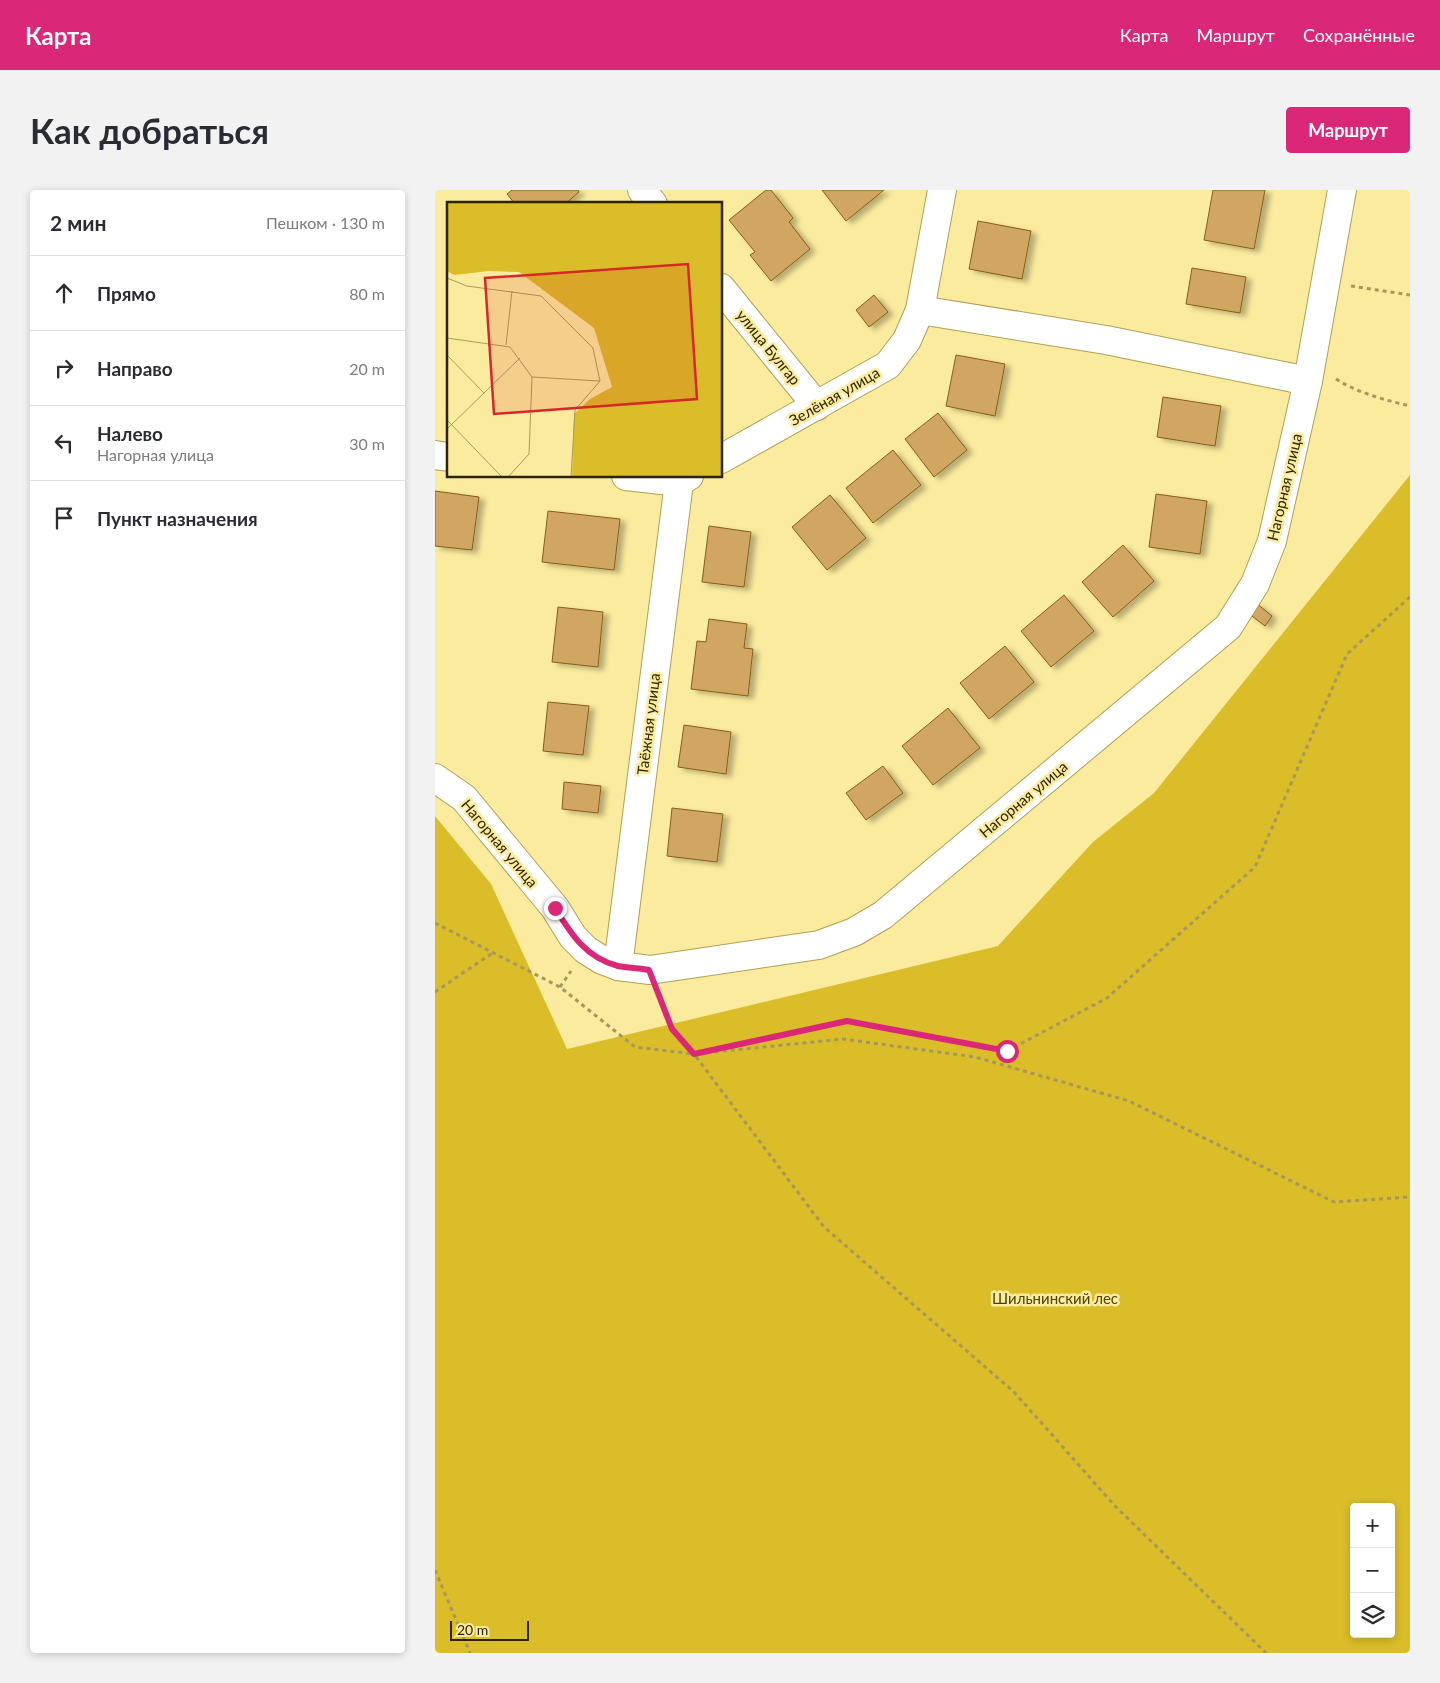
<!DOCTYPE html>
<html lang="ru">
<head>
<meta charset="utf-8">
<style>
  body { margin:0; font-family:Lato,sans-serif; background:#f2f2f3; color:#2b2b33 }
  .controls { position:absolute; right:15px; bottom:15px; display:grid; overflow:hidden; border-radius:5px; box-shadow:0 2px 8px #0003 }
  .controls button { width:45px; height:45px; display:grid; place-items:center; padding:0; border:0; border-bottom:1px solid #e1e1e2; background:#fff; color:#2b2b33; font:25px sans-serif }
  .scale { position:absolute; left:15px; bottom:12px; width:79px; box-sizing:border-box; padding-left:5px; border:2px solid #2b2504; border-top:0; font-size:14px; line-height:18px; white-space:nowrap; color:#2b2504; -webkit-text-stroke:4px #fbeb9e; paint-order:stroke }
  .stop { position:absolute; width:15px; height:15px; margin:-11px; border:4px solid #db2777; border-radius:50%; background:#fff }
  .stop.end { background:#db2777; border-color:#fff; box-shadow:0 1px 5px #0008 }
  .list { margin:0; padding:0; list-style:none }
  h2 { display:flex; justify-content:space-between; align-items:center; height:65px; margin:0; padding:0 20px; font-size:21px }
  h2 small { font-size:16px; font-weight:400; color:#7c7c81 }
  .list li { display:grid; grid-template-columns:32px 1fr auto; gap:15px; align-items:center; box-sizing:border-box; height:75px; padding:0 20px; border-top:1px solid #e1e1e2 }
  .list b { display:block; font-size:19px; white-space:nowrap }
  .list p { margin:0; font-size:16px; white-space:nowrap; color:#7c7c81 }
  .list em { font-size:16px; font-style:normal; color:#7c7c81 }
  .icon { flex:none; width:28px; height:28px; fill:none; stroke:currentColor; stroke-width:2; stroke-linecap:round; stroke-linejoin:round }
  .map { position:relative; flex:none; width:975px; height:1463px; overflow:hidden; border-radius:5px }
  header { display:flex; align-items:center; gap:30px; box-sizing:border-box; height:70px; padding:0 25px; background:#db2777; color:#fff }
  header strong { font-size:24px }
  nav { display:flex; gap:28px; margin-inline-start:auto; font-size:18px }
  .intro { display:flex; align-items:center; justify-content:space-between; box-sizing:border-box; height:120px; padding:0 30px }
  h1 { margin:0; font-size:35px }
  .button { padding:12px 22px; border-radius:5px; background:#db2777; color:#fff; font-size:18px; font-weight:700 }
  main { display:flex; gap:30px; padding:0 30px }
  aside { flex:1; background:#fff; border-radius:5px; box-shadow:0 2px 8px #0003 }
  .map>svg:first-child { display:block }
</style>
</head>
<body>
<header>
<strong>Карта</strong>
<nav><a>Карта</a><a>Маршрут</a><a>Сохранённые</a></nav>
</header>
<div class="intro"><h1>Как добраться</h1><a class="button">Маршрут</a></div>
<main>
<aside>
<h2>2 мин<small>Пешком · 130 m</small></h2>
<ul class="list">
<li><svg class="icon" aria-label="ahead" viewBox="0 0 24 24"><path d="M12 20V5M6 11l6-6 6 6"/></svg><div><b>Прямо</b></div><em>80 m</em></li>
<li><svg class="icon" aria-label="right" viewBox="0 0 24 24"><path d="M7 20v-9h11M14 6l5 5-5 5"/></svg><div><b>Направо</b></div><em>20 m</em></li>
<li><svg class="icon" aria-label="left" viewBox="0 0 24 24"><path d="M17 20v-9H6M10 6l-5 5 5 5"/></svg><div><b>Налево</b><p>Нагорная улица</p></div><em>30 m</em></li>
<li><svg class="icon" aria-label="arrive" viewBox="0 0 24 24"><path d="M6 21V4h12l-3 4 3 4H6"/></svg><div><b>Пункт назначения</b></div></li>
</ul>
</aside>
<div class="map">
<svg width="975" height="1463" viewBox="0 0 975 1463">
  <defs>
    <filter id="shadow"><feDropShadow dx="5.5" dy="3" stdDeviation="2.5" flood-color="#0004"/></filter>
  </defs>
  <rect width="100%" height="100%" fill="#fbeb9e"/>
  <path fill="#dabd29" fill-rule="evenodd" d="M975,285V1463H0V626L56,694L132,859L563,756L658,652L719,603ZM919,1317H956V1444H919Z"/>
  <g fill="#d1a664" stroke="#855e15" filter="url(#shadow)">
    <path d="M77,0H143L144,2L130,14H80L72,4Z"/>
    <path d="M331,0H336L358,28L354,32L375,59L336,91L315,65L320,62L294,30Z"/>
    <path d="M387,0H449L411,31Z"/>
    <path d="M778,0H830L819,59L769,50Z"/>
    <path d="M543,31L596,41L587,89L534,79Z"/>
    <path d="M757,78L811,87L805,123L751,114Z"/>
    <path d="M439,105L453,122L434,137L421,120Z"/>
    <path d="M521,165L570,174L560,226L511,216Z"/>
    <path d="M728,207L786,216L780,256L722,247Z"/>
    <path d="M503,223L532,260L499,287L470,249Z"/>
    <path d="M458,260L486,295L438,333L411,298Z"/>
    <path d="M0,301L44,307L37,360L0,356Z"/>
    <path d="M721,304L772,311L765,364L714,357Z"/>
    <path d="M395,305L431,348L392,380L357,337Z"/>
    <path d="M113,321L185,329L179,380L107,372Z"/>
    <path d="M274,336L316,342L309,397L267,392Z"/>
    <path d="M688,355L719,391L678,427L647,392Z"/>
    <path d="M629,405L659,441L616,477L586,441Z"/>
    <path d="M821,413L837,426L830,436L813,423Z"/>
    <path d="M123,417L168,422L163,477L117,472Z"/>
    <path d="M274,429L312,434L309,458L318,459L313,506L256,499L262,451L271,452Z"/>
    <path d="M570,456L599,492L554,529L525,493Z"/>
    <path d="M113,512L154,516L148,565L108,561Z"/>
    <path d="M513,518L545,558L498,595L467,556Z"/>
    <path d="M249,535L296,542L291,584L243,577Z"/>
    <path d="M448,576L468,603L431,630L411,603Z"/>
    <path d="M129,592L166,596L163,623L127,619Z"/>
    <path d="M237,618L288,624L282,672L232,666Z"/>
  </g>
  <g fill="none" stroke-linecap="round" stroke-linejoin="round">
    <defs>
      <g id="minor">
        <path d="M207,0L218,14"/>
        <path d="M286,98L382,216"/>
        <path d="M485,120L671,150L873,191"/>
        <path d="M0,265L14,267"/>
        <path d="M286,269L453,175L472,150L485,120L507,0"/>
        <path d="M191,286L244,292L254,286"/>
        <path d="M0,588L29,608L120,718L138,747L151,760L167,770L183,776L215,780L384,755L419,742L448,725L793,437L820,394L837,351L873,191L907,0"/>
        <path d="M183,776L244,292"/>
      </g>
    </defs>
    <use href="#minor" stroke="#b0a054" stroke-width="30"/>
    <g stroke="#a4985d" stroke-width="3" stroke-dasharray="4 4" stroke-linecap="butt">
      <path d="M916,96L975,105"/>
      <path d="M901,189C923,203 950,210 975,216"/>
      <path d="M975,407L912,464L820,677L672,808L572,861L412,831L259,864L408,849L540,867L694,911L899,1012L975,1007"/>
      <path d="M0,733L125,797L200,857L259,864"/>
      <path d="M125,797L136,781"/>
      <path d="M0,802L59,762"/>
      <path d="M225,806L237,839L259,864L389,1037L579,1202L681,1317L831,1463"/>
      <path d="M0,1380L35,1463"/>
    </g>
    <use href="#minor" stroke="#fff" stroke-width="28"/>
  </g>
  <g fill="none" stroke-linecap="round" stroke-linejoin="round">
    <path stroke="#db2777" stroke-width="6" d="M120,718C136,744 151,768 183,776C193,778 204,778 214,780L237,839L259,864L412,831L572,861"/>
  </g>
  <g text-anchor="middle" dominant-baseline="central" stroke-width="5" stroke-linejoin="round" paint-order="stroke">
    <g font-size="15" fill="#2b2504" stroke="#fbeb9e">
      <text transform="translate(334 157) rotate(51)">улица Булгар</text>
      <text transform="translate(399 206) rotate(-30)">Зелёная улица</text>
      <text transform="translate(849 297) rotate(-77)">Нагорная улица</text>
      <text transform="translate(213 534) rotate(-83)">Таёжная улица</text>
      <text transform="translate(588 609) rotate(-40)">Нагорная улица</text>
      <text transform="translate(65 653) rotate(50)">Нагорная улица</text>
    </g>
    <g font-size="15" fill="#4f4306" stroke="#fbeb9e">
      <text x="620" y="1108">Шильнинский лес</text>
    </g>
  </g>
  <g transform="translate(12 12)">
    <rect width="275" height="275" fill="#fbeb9e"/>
    <path d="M0,0H275V275H125L127,212L143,197L165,185L147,126L72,70L42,69L7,73L0,69Z" fill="#dabd29"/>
    <path fill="none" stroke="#a89c60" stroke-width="1" d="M0,76L20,84L94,94L146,146L153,179L128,208L124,275M0,136L63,145L85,175L82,252L61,275M59,143L65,89M0,153L37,191M85,175L153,179M0,218L55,275M0,227L73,156"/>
    <path fill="#d62828" fill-opacity="0.15" stroke="#d62828" stroke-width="2.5" d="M241,62L250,197L47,212L38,76Z"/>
    <rect width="275" height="275" fill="none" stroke="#2b2504" stroke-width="2.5"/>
  </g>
</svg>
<div class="controls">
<button>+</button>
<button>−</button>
<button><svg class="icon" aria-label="layers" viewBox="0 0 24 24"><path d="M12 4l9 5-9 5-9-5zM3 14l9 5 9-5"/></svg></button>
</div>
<div class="scale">20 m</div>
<div class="stop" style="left:572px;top:861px"></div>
<div class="stop end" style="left:120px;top:718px"></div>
</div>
</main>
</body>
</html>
